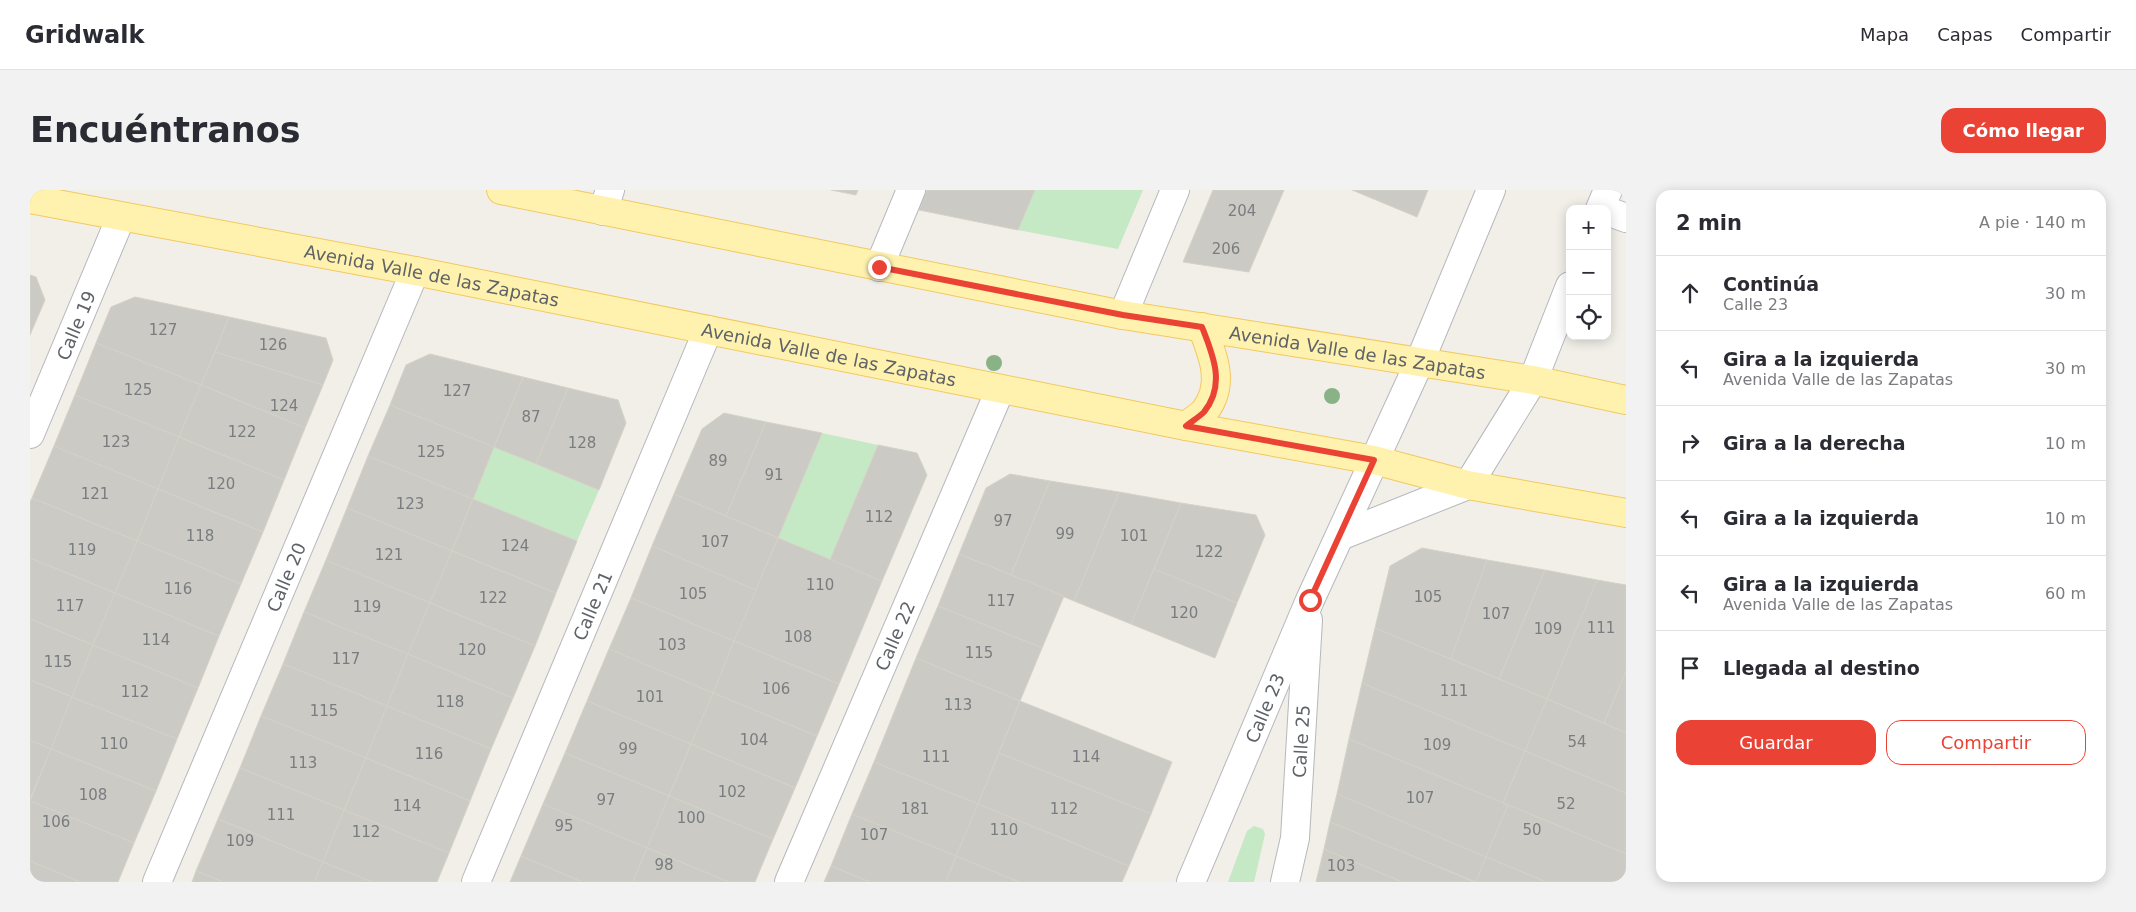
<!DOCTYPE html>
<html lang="es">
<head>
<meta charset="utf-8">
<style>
  body { margin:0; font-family:"DejaVu Sans",sans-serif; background:#f2f2f3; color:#2b2b33 }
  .controls { position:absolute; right:15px; top:15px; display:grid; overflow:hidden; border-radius:10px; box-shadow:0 2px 12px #0003 }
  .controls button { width:45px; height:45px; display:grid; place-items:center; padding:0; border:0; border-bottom:1px solid #e1e1e2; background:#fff; color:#2b2b33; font:25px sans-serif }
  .stop { position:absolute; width:15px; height:15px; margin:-11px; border:4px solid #ea4335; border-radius:50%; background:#fff }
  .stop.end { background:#ea4335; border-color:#fff; box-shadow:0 1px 5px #0008 }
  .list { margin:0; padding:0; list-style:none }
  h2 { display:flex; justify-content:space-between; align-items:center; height:65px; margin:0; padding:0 20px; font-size:21px }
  h2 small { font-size:16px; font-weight:400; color:#7c7c81 }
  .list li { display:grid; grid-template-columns:32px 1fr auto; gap:15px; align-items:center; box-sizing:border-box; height:75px; padding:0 20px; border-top:1px solid #e1e1e2 }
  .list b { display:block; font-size:19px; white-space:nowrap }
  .list p { margin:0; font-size:16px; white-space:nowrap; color:#7c7c81 }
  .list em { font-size:16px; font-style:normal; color:#7c7c81 }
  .actions { display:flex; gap:10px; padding:15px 20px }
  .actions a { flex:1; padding:11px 0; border:1px solid #ea4335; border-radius:15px; text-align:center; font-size:18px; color:#ea4335 }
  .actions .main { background:#ea4335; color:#fff }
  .icon { flex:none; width:28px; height:28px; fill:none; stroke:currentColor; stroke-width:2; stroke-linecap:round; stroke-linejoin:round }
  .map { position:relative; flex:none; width:1596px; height:692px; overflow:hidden; border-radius:15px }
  header { display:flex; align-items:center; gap:30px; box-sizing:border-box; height:70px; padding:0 25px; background:#fff; border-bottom:1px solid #e1e1e2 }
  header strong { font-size:24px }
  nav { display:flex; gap:28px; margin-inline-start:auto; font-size:18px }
  .intro { display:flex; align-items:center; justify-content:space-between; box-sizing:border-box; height:120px; padding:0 30px }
  h1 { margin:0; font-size:35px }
  .button { padding:12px 22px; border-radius:15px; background:#ea4335; color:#fff; font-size:18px; font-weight:700 }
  main { display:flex; gap:30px; padding:0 30px }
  aside { flex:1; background:#fff; border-radius:15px; box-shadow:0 2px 12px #0003 }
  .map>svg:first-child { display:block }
</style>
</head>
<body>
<header>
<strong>Gridwalk</strong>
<nav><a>Mapa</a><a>Capas</a><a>Compartir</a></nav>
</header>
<div class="intro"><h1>Encuéntranos</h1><a class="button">Cómo llegar</a></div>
<main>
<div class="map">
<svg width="1596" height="692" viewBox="0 0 1596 692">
  <rect width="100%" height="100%" fill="#f1efe8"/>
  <g fill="#c5e8c5">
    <path d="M1005,0H1113L1088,59L988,40Z"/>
    <path d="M792,243L848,255L800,370L748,348Z"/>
    <path d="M464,257L569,300L547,351L443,309Z"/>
    <path d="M1224,636L1233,639L1235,644L1224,692H1198L1217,641Z"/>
  </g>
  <g fill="#cccac5" stroke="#d6d1c6">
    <path d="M801,0H828L826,5Z"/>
    <path d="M897,0H1005L988,40L889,20Z"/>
    <path d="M1183,0H1254L1219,82L1153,72Z"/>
    <path d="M1322,0H1398L1387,27Z"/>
    <path d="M0,85L6,87L15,110L0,145Z"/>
    <path d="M105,107L199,127L171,195L66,153L81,117Z"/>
    <path d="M199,127L296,148L303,170L293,195L185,162Z"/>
    <path d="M66,153L171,195L149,247L45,205Z"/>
    <path d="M185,162L293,195L275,238L171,195Z"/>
    <path d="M400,164L493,187L464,257L360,215L376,175Z"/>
    <path d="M493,187L538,198L506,274L464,257Z"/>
    <path d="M171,195L275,238L254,290L149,247Z"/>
    <path d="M538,198L588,210L596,233L569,300L506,274Z"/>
    <path d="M45,205L149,247L128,299L24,256Z"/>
    <path d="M360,215L464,257L443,309L338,266Z"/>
    <path d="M694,223L736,232L696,326L644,304L672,239Z"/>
    <path d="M736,232L792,243L748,348L696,326Z"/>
    <path d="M149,247L254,290L233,342L128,299Z"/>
    <path d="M848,255L887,263L897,285L852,391L800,370Z"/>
    <path d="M24,256L128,299L107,351L2,308Z"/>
    <path d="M338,266L443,309L422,361L317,318Z"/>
    <path d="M980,284L1020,291L981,385L929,364L956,298Z"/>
    <path d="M1020,291L1089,302L1044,411L981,385Z"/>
    <path d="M128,299L233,342L211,394L107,351Z"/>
    <path d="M1089,302L1151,313L1101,434L1044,411Z"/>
    <path d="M644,304L748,348L726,400L622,356Z"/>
    <path d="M2,308L107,351L85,403L0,368V312Z"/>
    <path d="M443,309L547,351L526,403L422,361Z"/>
    <path d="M1151,313L1226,325L1235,345L1207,413L1124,379Z"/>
    <path d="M317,318L422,361L400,413L296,370Z"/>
    <path d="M748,348L852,391L809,494L704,451Z"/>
    <path d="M107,351L211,394L189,446L85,403Z"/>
    <path d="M622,356L726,400L704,451L601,408Z"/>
    <path d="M1392,358L1457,370L1421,469L1345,438L1360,376Z"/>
    <path d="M422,361L526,403L505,456L400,413Z"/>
    <path d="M929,364L1034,406L1012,458L908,416Z"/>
    <path d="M0,368L85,403L63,455L0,429Z"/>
    <path d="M296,370L400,413L378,464L274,422Z"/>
    <path d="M1457,370L1515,380L1469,489L1421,469Z"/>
    <path d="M1124,379L1207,413L1185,468L1101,434Z"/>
    <path d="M1515,380L1567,390L1517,509L1469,489Z"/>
    <path d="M1567,390L1596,395V481L1574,533L1517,509Z"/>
    <path d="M85,403L189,446L168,498L63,455Z"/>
    <path d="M601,408L704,451L683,503L579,459Z"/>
    <path d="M400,413L505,456L483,508L378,464Z"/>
    <path d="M908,416L1012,458L990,511L886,468Z"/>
    <path d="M274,422L378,464L357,516L253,474Z"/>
    <path d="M0,429L63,455L42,507L0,490Z"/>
    <path d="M1345,438L1517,509L1495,561L1332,493Z"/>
    <path d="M704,451L809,494L787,546L683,503Z"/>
    <path d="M63,455L168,498L147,549L42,507Z"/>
    <path d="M579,459L683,503L661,554L557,511Z"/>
    <path d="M378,464L483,508L461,559L357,516Z"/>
    <path d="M886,468L990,511L948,614L844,572Z"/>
    <path d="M253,474L357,516L336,568L231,526Z"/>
    <path d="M1596,481V543L1574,533Z"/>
    <path d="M0,490L42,507L21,559L0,550Z"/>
    <path d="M1332,493L1495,561L1473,613L1319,549Z"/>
    <path d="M683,503L787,546L765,598L661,554Z"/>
    <path d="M42,507L147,549L126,601L21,559Z"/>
    <path d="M1517,509L1596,543V603L1495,561Z"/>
    <path d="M557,511L661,554L639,606L535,563Z"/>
    <path d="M990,511L1142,572L1121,624L969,563Z"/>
    <path d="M357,516L461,559L440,611L336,568Z"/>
    <path d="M231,526L336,568L314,620L210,578Z"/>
    <path d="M1319,549L1478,615L1456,667L1307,604Z"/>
    <path d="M0,550L21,559L0,609Z"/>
    <path d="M661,554L765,598L743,649L639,606Z"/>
    <path d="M21,559L126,601L104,653L0,611Z"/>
    <path d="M1495,561L1596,603V664L1473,613Z"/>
    <path d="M535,563L639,606L617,658L513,614Z"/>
    <path d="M969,563L1121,624L1099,676L948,614Z"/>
    <path d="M336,568L440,611L419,663L314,620Z"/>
    <path d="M844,572L948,614L926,666L822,624Z"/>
    <path d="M210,578L314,620L293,672L188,629Z"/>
    <path d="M1307,604L1456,667L1446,692L1300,632Z"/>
    <path d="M639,606L743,649L725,692H699L617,658Z"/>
    <path d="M0,611L104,653L88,692H50L0,671Z"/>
    <path d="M513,614L617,658L603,692H552L491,666Z"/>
    <path d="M948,614L1099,676L1092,692H989L926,666Z"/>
    <path d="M1478,615L1596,664V692H1516L1456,667Z"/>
    <path d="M314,620L419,663L407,692H342L293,672Z"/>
    <path d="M822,624L926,666L916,692H840L801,676Z"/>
    <path d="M188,629L293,672L284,692H193L166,681Z"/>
    <path d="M1300,632L1373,662L1444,692H1372L1294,659Z"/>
    <path d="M617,658L699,692H603Z"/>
    <path d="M1294,659L1372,692H1286Z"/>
    <path d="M491,666L552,692H480Z"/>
    <path d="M926,666L989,692H916Z"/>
    <path d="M1456,667L1516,692H1446Z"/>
    <path d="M0,671L50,692H0Z"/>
    <path d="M293,672L342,692H284Z"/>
    <path d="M801,676L840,692H794Z"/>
    <path d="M166,681L193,692H162Z"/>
  </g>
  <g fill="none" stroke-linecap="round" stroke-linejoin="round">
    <defs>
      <g id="minor">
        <path d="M1570,19L1578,0"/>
        <path d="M573,21L580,0"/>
        <path d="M1577,21L1596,28"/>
        <path d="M849,77L881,0"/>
        <path d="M1093,125L1145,0"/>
        <path id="s1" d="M0,244L91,27"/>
        <path d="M1310,346L1438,295L1503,190L1540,96"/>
        <path id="s2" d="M127,692L385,81"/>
        <path id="s3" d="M446,692L678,140"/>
        <path id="s4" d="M759,692L970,200"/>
        <path id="s5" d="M1161,692L1280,410L1390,171L1461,0"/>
        <path id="s6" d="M1255,692L1265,648L1278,430"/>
      </g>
      <g id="major">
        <path id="s7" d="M471,0L1093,125L1503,190L1596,210"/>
        <path id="s8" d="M0,9L385,81L1156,236L1344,270L1438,295L1596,323"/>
        <path d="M1156,236C1161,232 1169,227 1174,222C1196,195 1183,165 1172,137"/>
      </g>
    </defs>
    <use href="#minor" stroke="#b5b8bc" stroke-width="30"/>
    <use href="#major" stroke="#f2c960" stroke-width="30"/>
    <use href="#minor" stroke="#fff" stroke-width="28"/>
    <use href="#major" stroke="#fff2af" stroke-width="28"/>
  </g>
  <g fill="#89b387">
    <circle cx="964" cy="173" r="8"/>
    <circle cx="1302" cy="206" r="8"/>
  </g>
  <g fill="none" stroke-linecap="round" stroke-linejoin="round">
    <path stroke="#ea4335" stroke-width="6" d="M849,77L1093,125L1172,137C1183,165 1196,195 1174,222C1169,227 1161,232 1156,236L1344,270L1280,410"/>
  </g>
  <g text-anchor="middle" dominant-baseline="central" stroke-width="4.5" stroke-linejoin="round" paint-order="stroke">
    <g font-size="15" fill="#7a7d7f">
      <text x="1212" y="21">204</text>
      <text x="1196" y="59">206</text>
      <text x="133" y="140">127</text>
      <text x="243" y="155">126</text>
      <text x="108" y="200">125</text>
      <text x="427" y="201">127</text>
      <text x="254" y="216">124</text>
      <text x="501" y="227">87</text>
      <text x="212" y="242">122</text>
      <text x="86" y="252">123</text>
      <text x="552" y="253">128</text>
      <text x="401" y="262">125</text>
      <text x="688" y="271">89</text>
      <text x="744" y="285">91</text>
      <text x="191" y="294">120</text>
      <text x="65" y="304">121</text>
      <text x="380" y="314">123</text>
      <text x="849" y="327">112</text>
      <text x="973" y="331">97</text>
      <text x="1035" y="344">99</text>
      <text x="170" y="346">118</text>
      <text x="1104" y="346">101</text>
      <text x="685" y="352">107</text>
      <text x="485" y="356">124</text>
      <text x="52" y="360">119</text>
      <text x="1179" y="362">122</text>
      <text x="359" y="365">121</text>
      <text x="790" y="395">110</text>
      <text x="148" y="399">116</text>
      <text x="663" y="404">105</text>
      <text x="1398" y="407">105</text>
      <text x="463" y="408">122</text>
      <text x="971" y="411">117</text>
      <text x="40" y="416">117</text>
      <text x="337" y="417">119</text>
      <text x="1154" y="423">120</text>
      <text x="1466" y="424">107</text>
      <text x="1571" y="438">111</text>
      <text x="1518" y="439">109</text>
      <text x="768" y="447">108</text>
      <text x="126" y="450">114</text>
      <text x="642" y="455">103</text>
      <text x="442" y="460">120</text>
      <text x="949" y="463">115</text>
      <text x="316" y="469">117</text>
      <text x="28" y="472">115</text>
      <text x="746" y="499">106</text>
      <text x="1424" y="501">111</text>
      <text x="105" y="502">112</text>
      <text x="620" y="507">101</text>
      <text x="420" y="512">118</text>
      <text x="928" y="515">113</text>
      <text x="294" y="521">115</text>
      <text x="724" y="550">104</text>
      <text x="1547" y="552">54</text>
      <text x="84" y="554">110</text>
      <text x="1407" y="555">109</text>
      <text x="598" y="559">99</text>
      <text x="399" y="564">116</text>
      <text x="906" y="567">111</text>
      <text x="1056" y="567">114</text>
      <text x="273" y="573">113</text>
      <text x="702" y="602">102</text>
      <text x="63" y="605">108</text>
      <text x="1390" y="608">107</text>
      <text x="576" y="610">97</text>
      <text x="1536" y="614">52</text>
      <text x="377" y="616">114</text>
      <text x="885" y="619">181</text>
      <text x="1034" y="619">112</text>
      <text x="251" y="625">111</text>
      <text x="661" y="628">100</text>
      <text x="26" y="632">106</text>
      <text x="534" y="636">95</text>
      <text x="974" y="640">110</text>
      <text x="1502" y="640">50</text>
      <text x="336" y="642">112</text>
      <text x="844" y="645">107</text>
      <text x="210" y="651">109</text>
      <text x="634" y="675">98</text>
      <text x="1311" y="676">103</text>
    </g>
    <g font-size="18" fill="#5f6368" stroke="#fff">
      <text stroke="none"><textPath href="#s8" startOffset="409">Avenida Valle de las Zapatas</textPath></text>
      <text stroke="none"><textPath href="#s1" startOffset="118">Calle 19</textPath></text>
      <text stroke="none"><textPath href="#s7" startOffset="872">Avenida Valle de las Zapatas</textPath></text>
      <text stroke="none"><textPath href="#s8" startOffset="814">Avenida Valle de las Zapatas</textPath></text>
      <text stroke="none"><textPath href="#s2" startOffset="331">Calle 20</textPath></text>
      <text stroke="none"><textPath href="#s3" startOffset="300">Calle 21</textPath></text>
      <text stroke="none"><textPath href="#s4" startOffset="268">Calle 22</textPath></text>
      <text stroke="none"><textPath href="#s5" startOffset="189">Calle 23</textPath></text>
      <text stroke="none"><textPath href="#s6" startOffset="142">Calle 25</textPath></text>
    </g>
  </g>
</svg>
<div class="controls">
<button>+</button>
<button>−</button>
<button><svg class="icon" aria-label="locate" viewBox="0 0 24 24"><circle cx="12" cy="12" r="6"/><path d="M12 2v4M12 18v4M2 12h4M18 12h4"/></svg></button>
</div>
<div class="stop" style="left:1280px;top:410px"></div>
<div class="stop end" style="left:849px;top:77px"></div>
</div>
<aside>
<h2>2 min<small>A pie · 140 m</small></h2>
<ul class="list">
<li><svg class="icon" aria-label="ahead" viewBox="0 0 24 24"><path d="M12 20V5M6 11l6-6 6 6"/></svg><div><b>Continúa</b><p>Calle 23</p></div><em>30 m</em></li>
<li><svg class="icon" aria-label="left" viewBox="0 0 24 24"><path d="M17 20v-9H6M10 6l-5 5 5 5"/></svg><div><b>Gira a la izquierda</b><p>Avenida Valle de las Zapatas</p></div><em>30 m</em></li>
<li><svg class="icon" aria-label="right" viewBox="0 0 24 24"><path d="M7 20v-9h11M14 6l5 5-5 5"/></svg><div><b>Gira a la derecha</b></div><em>10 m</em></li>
<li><svg class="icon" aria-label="left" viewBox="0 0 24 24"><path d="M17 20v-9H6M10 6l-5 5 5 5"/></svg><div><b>Gira a la izquierda</b></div><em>10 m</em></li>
<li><svg class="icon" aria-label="left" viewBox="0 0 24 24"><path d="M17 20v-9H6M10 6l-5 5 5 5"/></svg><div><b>Gira a la izquierda</b><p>Avenida Valle de las Zapatas</p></div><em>60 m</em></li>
<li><svg class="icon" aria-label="arrive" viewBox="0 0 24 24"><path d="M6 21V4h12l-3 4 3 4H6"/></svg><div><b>Llegada al destino</b></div></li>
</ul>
<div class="actions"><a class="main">Guardar</a><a>Compartir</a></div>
</aside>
</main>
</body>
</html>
